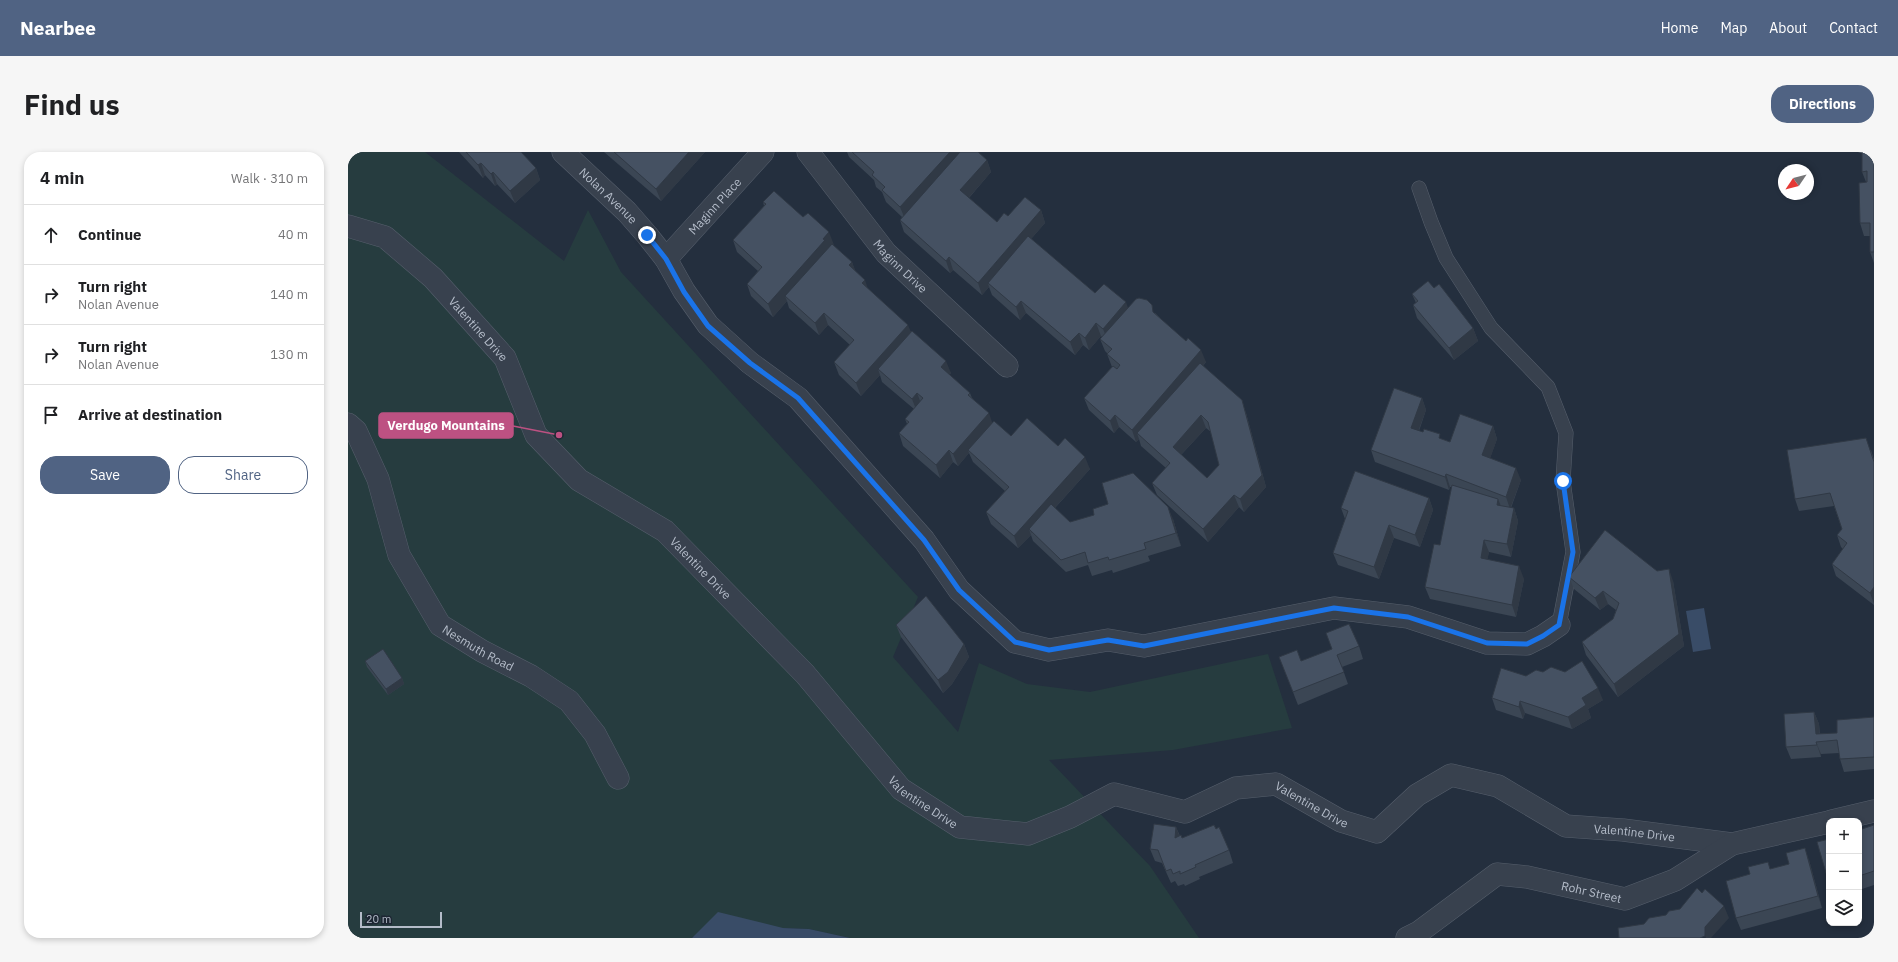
<!DOCTYPE html>
<html lang="en">
<head>
<meta charset="utf-8">
<style>
  body { margin:0; font-family:"IBM Plex Sans",sans-serif; background:#f6f6f6; color:#202124 }
  .controls { position:absolute; right:12px; bottom:12px; display:grid; overflow:hidden; border-radius:8px; box-shadow:0 2px 6px #0003 }
  .controls button { width:36px; height:36px; display:grid; place-items:center; padding:0; border:0; border-bottom:1px solid #e0e0e0; background:#fff; color:#202124; font:20px sans-serif }
  .compass { position:absolute; left:1430px; top:12px; width:36px; height:36px; border-radius:50%; background:#fff; box-shadow:0 2px 6px #0003; rotate:235deg }
  .scale { position:absolute; left:12px; bottom:10px; width:82px; box-sizing:border-box; padding-left:4px; border:2px solid #b4bcc9; border-top:0; font-size:11px; line-height:14px; white-space:nowrap; color:#b4bcc9; -webkit-text-stroke:3px #1d2633; paint-order:stroke }
  .stop { position:absolute; width:12px; height:12px; margin:-9px; border:3px solid #1a73e8; border-radius:50%; background:#fff }
  .stop.end { background:#1a73e8; border-color:#fff; box-shadow:0 1px 4px #0008 }
  .list { margin:0; padding:0; list-style:none }
  h2 { display:flex; justify-content:space-between; align-items:center; height:52px; margin:0; padding:0 16px; font-size:17px }
  h2 small { font-size:13px; font-weight:400; color:#757577 }
  .list li { display:grid; grid-template-columns:26px 1fr auto; gap:12px; align-items:center; box-sizing:border-box; height:60px; padding:0 16px; border-top:1px solid #e0e0e0 }
  .list b { display:block; font-size:15px; white-space:nowrap }
  .list p { margin:0; font-size:13px; white-space:nowrap; color:#757577 }
  .list em { font-size:13px; font-style:normal; color:#757577 }
  .actions { display:flex; gap:8px; padding:12px 16px }
  .actions a { flex:1; padding:9px 0; border:1px solid #506383; border-radius:16px; text-align:center; font-size:14px; color:#506383 }
  .actions .main { background:#506383; color:#fff }
  .icon { flex:none; width:22px; height:22px; fill:none; stroke:currentColor; stroke-width:2; stroke-linecap:round; stroke-linejoin:round }
  .map { position:relative; flex:none; width:1526px; height:786px; overflow:hidden; border-radius:16px }
  header { display:flex; align-items:center; gap:24px; box-sizing:border-box; height:56px; padding:0 20px; background:#506383; color:#fff }
  header strong { font-size:19px }
  nav { display:flex; gap:22px; margin-inline-start:auto; font-size:14px }
  .intro { display:flex; align-items:center; justify-content:space-between; box-sizing:border-box; height:96px; padding:0 24px }
  h1 { margin:0; font-size:28px }
  .button { padding:10px 18px; border-radius:16px; background:#506383; color:#fff; font-size:14px; font-weight:700 }
  main { display:flex; gap:24px; padding:0 24px }
  aside { flex:1; background:#fff; border-radius:16px; box-shadow:0 2px 6px #0003 }
  .map>svg:first-child { display:block }
</style>
</head>
<body>
<header>
<strong>Nearbee</strong>
<nav><a>Home</a><a>Map</a><a>About</a><a>Contact</a></nav>
</header>
<div class="intro"><h1>Find us</h1><a class="button">Directions</a></div>
<main>
<aside>
<h2>4 min<small>Walk · 310 m</small></h2>
<ul class="list">
<li><svg class="icon" aria-label="ahead" viewBox="0 0 24 24"><path d="M12 20V5M6 11l6-6 6 6"/></svg><div><b>Continue</b></div><em>40 m</em></li>
<li><svg class="icon" aria-label="right" viewBox="0 0 24 24"><path d="M7 20v-9h11M14 6l5 5-5 5"/></svg><div><b>Turn right</b><p>Nolan Avenue</p></div><em>140 m</em></li>
<li><svg class="icon" aria-label="right" viewBox="0 0 24 24"><path d="M7 20v-9h11M14 6l5 5-5 5"/></svg><div><b>Turn right</b><p>Nolan Avenue</p></div><em>130 m</em></li>
<li><svg class="icon" aria-label="arrive" viewBox="0 0 24 24"><path d="M6 21V4h12l-3 4 3 4H6"/></svg><div><b>Arrive at destination</b></div></li>
</ul>
<div class="actions"><a class="main">Save</a><a>Share</a></div>
</aside>
<div class="map">
<svg width="1526" height="786" viewBox="0 0 1526 786">
  <rect width="100%" height="100%" fill="#242f3e"/>
  <path fill="#263c3f" d="M0,0H77L216,109L240,58L273,120L570,445L545,505L610,580L631,511L679,532L742,540L920,502L944,576L825,598L701,608L802,714L851,786H502L461,777L435,776L344,785V786H0Z"/>
  <g fill="#394c67">
    <path d="M1356,456L1363,497L1345,500L1338,459Z"/>
    <path d="M370,760L435,776L461,777L502,786H344Z"/>
  </g>
  <g fill="none" stroke-linecap="round" stroke-linejoin="round">
    <defs>
      <path id="service" d="M1071,36L1083,70L1098,106L1143,176L1200,235L1218,281L1215,329L1225,400L1211,473"/>
      <g id="minor">
        <path id="s1" d="M215,0L279,60L299,83L318,107L336,139L360,173L402,211L450,246L576,388L611,438L667,490L701,498L760,488L796,494L986,456L1060,465L1139,491L1179,492L1195,484L1211,473"/>
        <path id="s2" d="M460,0L538,101L659,214"/>
        <path id="s3" d="M0,74L37,85L85,126L157,206L188,283L231,328L317,379L457,522L553,637L612,675L680,682L722,665L766,642L837,660L888,636L928,632L993,669L1029,680L1069,643L1103,623L1150,634L1218,674L1275,678L1384,692"/>
        <path id="s4" d="M318,107L415,0"/>
        <path id="s5" d="M0,272L8,279L30,327L51,403L92,473L134,499L183,524L221,549L247,582L270,626"/>
        <path d="M1484,669L1526,659"/>
        <path id="s6" d="M1059,786L1071,780L1149,722L1179,725L1277,747L1327,728L1384,692L1481,670"/>
      </g>
    </defs>
    <use href="#service" stroke="#565f6c" stroke-width="15"/>
    <use href="#minor" stroke="#565f6c" stroke-width="23"/>
    <use href="#service" stroke="#38414e" stroke-width="14"/>
    <use href="#minor" stroke="#38414e" stroke-width="22"/>
  </g>
  <g fill="#3b4654" fill-rule="evenodd">
    <path d="M111,0H173L188,16L192,28L167,51L149,32L147,34L137,23L135,26Z"/>
    <path d="M256,0H357L313,49Z"/>
    <path d="M499,0H630L639,8L643,20L621,46L649,70L660,64L693,58L697,71L683,87L747,141L780,156L807,161L858,210L855,214L898,261L918,335L896,360L891,355L860,390L809,343L804,331L818,316L793,294L791,287L788,290L771,275L766,281L741,258L736,246L764,215L759,202H760L757,199L752,187L754,185L753,184L741,198L735,193L727,203L678,161L672,168L644,143L641,135L634,143L605,118L602,121L556,80L552,68L554,65L538,50L534,40L528,35L526,28L501,5ZM858,276L863,280L871,313L859,326L833,303Z"/>
    <path d="M1526,0L1522,84H1516L1512,71L1518,30L1514,20Z"/>
    <path d="M415,50L486,93H485L504,110L507,119L520,137L563,180L603,221L601,223L622,241L624,246L644,271L663,284L710,294L742,317L707,356L722,370L825,367L833,394L800,404L802,409L765,421L764,418L744,424L740,413L718,420L685,389L683,383L670,396L643,372L638,360L657,339L625,310L621,301L610,314L605,310L592,326L555,294L551,281L559,272L557,267L566,257L534,230L532,223L513,244L491,223L486,210L502,193L480,173L471,183L441,156L439,149L425,165L403,144L399,132L410,119L389,100L385,88L416,54Z"/>
    <path d="M1522,100H1526V111Z"/>
    <path d="M1086,136L1125,176L1130,189L1106,208L1069,166L1065,153L1068,151L1064,142Z"/>
    <path d="M1074,246L1078,258L1071,279L1102,290L1145,274L1149,287L1142,306L1173,328L1163,356H1166L1170,369L1163,405L1141,400L1139,408L1176,427L1168,465L1082,447L1077,435L1092,393L1104,335H1102L1101,338L1027,310L1023,298Z"/>
    <path d="M1523,298L1526,308V453L1488,424L1484,412L1495,397L1493,395L1489,383L1494,377L1486,354L1451,359L1447,347Z"/>
    <path d="M1081,346L1085,358L1072,395L1046,386L1031,427L990,413L985,401L997,367L993,356Z"/>
    <path d="M1309,419L1325,429L1336,494L1270,545L1238,503L1234,490L1265,467L1268,458L1260,452L1252,458L1226,437L1221,425Z"/>
    <path d="M548,473L616,492L621,505L604,532L595,541L553,485Z"/>
    <path d="M1011,494L1015,507L994,515L1000,532L950,553L936,517L953,509Z"/>
    <path d="M17,509L54,526L56,532L40,543L19,515Z"/>
    <path d="M1195,520L1255,548L1240,557L1243,566L1224,577L1177,561L1175,567L1148,558L1144,546L1178,524Z"/>
    <path d="M1466,560L1471,572L1472,582L1489,581L1526,565V617L1496,620L1492,607L1491,601L1473,602V605L1443,607L1438,595Z"/>
    <path d="M1526,673V733L1511,738V678Z"/>
    <path d="M828,675L832,684L834,686L868,677L881,698L885,711L851,725L852,727L837,734L836,732L830,734L827,729L823,731L814,711L807,709L802,697Z"/>
    <path d="M1461,708L1474,756L1393,778L1388,766L1423,717Z"/>
  </g>
  <g fill="#303945">
    <path d="M341,0H357L313,49L308,37Z"/>
    <path d="M602,0H618L557,67L552,55Z"/>
    <path d="M639,8L643,20L617,50L612,38Z"/>
    <path d="M133,11L137,23L135,26L130,13Z"/>
    <path d="M188,16L192,28L167,51L162,39Z"/>
    <path d="M145,20L149,32L147,34L143,22Z"/>
    <path d="M693,58L697,71L642,133L640,131L641,135L634,143L630,131Z"/>
    <path d="M481,80L486,93L437,144L439,149L425,165L420,152Z"/>
    <path d="M601,105L605,118L602,121L598,109Z"/>
    <path d="M504,110L509,123L501,113Z"/>
    <path d="M517,128L521,140L514,131Z"/>
    <path d="M673,149L678,161L672,168L668,155Z"/>
    <path d="M778,150L782,162L760,189L755,177Z"/>
    <path d="M476,161L480,173L471,183L467,171Z"/>
    <path d="M748,171L753,184L741,198L737,186Z"/>
    <path d="M560,173L565,185L530,217L532,223L513,244L508,231Z"/>
    <path d="M1125,176L1130,189L1106,208L1101,196Z"/>
    <path d="M731,181L735,193L727,203L722,190Z"/>
    <path d="M853,198L858,210L793,285L789,281L791,287L788,290L784,278Z"/>
    <path d="M598,209L603,221L597,227L593,215Z"/>
    <path d="M569,241L574,254L569,260L564,247Z"/>
    <path d="M1074,246L1078,258L1067,288L1063,276Z"/>
    <path d="M894,248L898,261L918,335L896,360L892,347Z"/>
    <path d="M641,261L645,273L620,298L621,301L610,314L605,302Z"/>
    <path d="M767,263L771,275L766,281L762,269Z"/>
    <path d="M853,263L858,276L829,307L825,295Z"/>
    <path d="M1145,274L1149,287L1139,315L1134,303Z"/>
    <path d="M601,298L605,310L592,326L588,313Z"/>
    <path d="M737,305L742,317L684,381L681,377L683,383L670,396L666,384Z"/>
    <path d="M1168,316L1173,328L1162,357L1158,345Z"/>
    <path d="M1098,322L1102,335L1101,338L1097,325Z"/>
    <path d="M886,343L891,355L860,390L855,377Z"/>
    <path d="M1081,346L1085,358L1072,395L1067,383Z"/>
    <path d="M1150,347L1155,359L1149,353Z"/>
    <path d="M820,355L825,367L833,394L828,381Z"/>
    <path d="M1166,356L1170,369L1163,405L1159,392Z"/>
    <path d="M1041,373L1046,386L1031,427L1026,415Z"/>
    <path d="M1136,388L1141,400L1137,419L1133,406Z"/>
    <path d="M1171,414L1176,427L1168,465L1164,453Z"/>
    <path d="M1321,417L1325,429L1336,494L1270,545L1266,532Z"/>
    <path d="M1526,435V452L1522,441Z"/>
    <path d="M1255,439L1260,452L1252,458L1247,446Z"/>
    <path d="M616,492L621,505L604,532L595,541L590,528Z"/>
    <path d="M54,526L56,532L40,543L38,537Z"/>
    <path d="M1250,536L1255,548L1240,557L1243,566L1224,577L1220,565L1234,546Z"/>
    <path d="M1172,549L1177,561L1175,567L1171,555Z"/>
    <path d="M1466,560L1471,572L1472,589L1468,582Z"/>
    <path d="M1468,590L1473,602V605Z"/>
    <path d="M828,675L833,688L827,686Z"/>
    <path d="M1457,696L1461,708L1474,756L1470,744Z"/>
    <path d="M1376,754L1381,766L1363,786H1358L1357,784V775Z"/>
  </g>
  <g fill="#455162" stroke="#303945" fill-rule="evenodd">
    <path d="M118,0H173L188,16L162,39L145,20L143,22L133,11L130,13Z"/>
    <path d="M266,0H341L308,37Z"/>
    <path d="M504,0H602L552,55L534,38L537,35L524,23L526,20Z"/>
    <path d="M612,0H630L639,8L612,38L649,70L656,61L660,64L677,45L693,58L630,131L601,105L598,109L552,68Z"/>
    <path d="M1514,0H1526V100H1522V71H1512L1511,31L1519,30V19L1514,20Z"/>
    <path d="M426,39L455,65L460,61L481,80L475,87L477,88L420,152L399,132L414,115L385,88L418,52L415,50Z"/>
    <path d="M680,84L747,141L756,132L778,150L755,177L748,171L737,186L731,181L722,190L673,149L668,155L640,131Z"/>
    <path d="M484,92L504,110L501,113L517,128L514,131L560,173L508,231L486,210L506,188L476,161L467,171L437,144Z"/>
    <path d="M1080,129L1086,136L1091,132L1125,176L1101,196L1065,153L1070,149L1064,142Z"/>
    <path d="M791,146L799,148L804,153L805,160L838,189L840,186L853,198L784,278L767,263L762,269L736,246L765,214L769,217L772,213L759,202L764,197L752,187L788,147Z"/>
    <path d="M564,179L598,209L593,215L622,241L620,243L641,261L605,302L601,298L588,313L551,281L561,270L557,267L575,246L569,241L564,247L530,217Z"/>
    <path d="M852,211L894,248L914,323L892,347L886,343L855,377L804,331L822,311L789,281ZM853,263L860,270L871,313L859,326L825,295Z"/>
    <path d="M1046,236L1074,246L1063,276L1075,280L1076,277L1092,282L1091,286L1102,290L1112,262L1145,274L1134,303L1168,316L1158,345L1098,322L1097,325L1023,298Z"/>
    <path d="M679,266L710,294L717,286L737,305L666,384L638,360L661,335L620,298L646,269L663,284Z"/>
    <path d="M1518,286L1526,310V435L1522,441L1484,412L1499,391L1489,383L1494,377L1482,341L1447,347L1439,298Z"/>
    <path d="M1007,319L1081,346L1067,383L1041,373L1026,415L985,401L1000,359L993,356Z"/>
    <path d="M785,321L820,355L828,381L796,391L798,397L761,408L760,405L740,411L737,400L713,408L681,377L703,352L722,370L746,363L745,357L760,352L754,331Z"/>
    <path d="M1104,333L1150,347L1149,353L1166,356L1159,392L1136,388L1133,406L1171,414L1164,453L1077,435L1086,392L1092,393Z"/>
    <path d="M1257,378L1309,419L1321,417L1331,482L1266,532L1234,490L1265,467L1271,451L1255,439L1247,446L1221,425Z"/>
    <path d="M578,444L616,492L600,520L590,528L548,473Z"/>
    <path d="M1001,472L1011,494L989,503L996,520L945,540L931,505L949,498L953,509L984,497L978,481Z"/>
    <path d="M35,497L54,526L38,537L17,509Z"/>
    <path d="M1234,509L1250,536L1234,546L1238,553L1220,565L1172,549L1171,555L1144,546L1153,516L1178,524L1188,518L1195,520L1203,515L1217,520Z"/>
    <path d="M1466,560L1468,582L1489,581V568L1526,565V605L1492,607L1489,588L1468,590L1469,593L1438,595L1436,562Z"/>
    <path d="M806,672L828,675L827,686L833,683L834,686L866,673L868,677L871,675L881,698L847,713L848,715L832,722V719L825,722L823,717L818,719L810,698L802,697Z"/>
    <path d="M1526,673V719L1511,724V678Z"/>
    <path d="M1481,687V731L1469,690Z"/>
    <path d="M1457,696L1470,744L1388,766L1378,729L1402,722L1400,715L1420,710L1422,717L1441,712L1438,701Z"/>
    <path d="M1349,736L1354,741L1357,737L1376,754L1357,775V784L1352,786H1271L1270,776L1296,772L1301,766L1318,763L1321,759L1332,757Z"/>
  </g>
  <g fill="none" stroke-linecap="round" stroke-linejoin="round">
    <path stroke="#1a73e8" stroke-width="5" d="M299,83L318,107L336,140L360,174L402,211L450,246L576,388L611,438L667,490L701,498L760,488L796,494L986,456L1060,465L1139,491L1179,492L1195,484L1211,473L1225,400L1215,329"/>
  </g>
  <g text-anchor="middle" dominant-baseline="central" stroke-width="3" stroke-linejoin="round" paint-order="stroke">
    <g font-size="12" fill="#b4bcc9" stroke="#1d2633">
      <text stroke="none"><textPath href="#s1" startOffset="63">Nolan Avenue</textPath></text>
      <text stroke="none"><textPath href="#s4" startOffset="72">Maginn Place</textPath></text>
      <text stroke="none"><textPath href="#s2" startOffset="147">Maginn Drive</textPath></text>
      <text stroke="none"><textPath href="#s3" startOffset="170">Valentine Drive</textPath></text>
      <text stroke="none"><textPath href="#s3" startOffset="506">Valentine Drive</textPath></text>
      <text stroke="none"><textPath href="#s5" startOffset="268">Nesmuth Road</textPath></text>
      <text stroke="none"><textPath href="#s3" startOffset="830">Valentine Drive</textPath></text>
      <text stroke="none"><textPath href="#s3" startOffset="1249">Valentine Drive</textPath></text>
      <text stroke="none"><textPath href="#s3" startOffset="1610">Valentine Drive</textPath></text>
      <text stroke="none"><textPath href="#s6" startOffset="207">Rohr Street</textPath></text>
    </g>
  </g>
  <path fill="none" stroke="#bd5182" stroke-width="1.5" d="M211 283L165 274"/>
  <circle fill="#bd5182" stroke="#1d2633" stroke-width="1.5" cx="211" cy="283" r="4"/>
  <rect fill="#bd5182" stroke="#bd5182" stroke-width="1.5" x="31" y="261" width="134" height="25" rx="4"/>
  <g font-size="13" text-anchor="middle" font-weight="bold" fill="#fff">
    <text x="98" y="278">Verdugo Mountains</text>
  </g>
</svg>
<div class="controls">
<button>+</button>
<button>−</button>
<button><svg class="icon" aria-label="layers" viewBox="0 0 24 24"><path d="M12 4l9 5-9 5-9-5zM3 14l9 5 9-5"/></svg></button>
</div>
<svg class="compass" viewBox="-18 -18 36 36"><path d="M0-13l5 13h-10z" fill="#e53935"/><path d="M0 13l5-13h-10z" fill="#757577"/></svg>
<div class="scale">20 m</div>
<div class="stop" style="left:1215px;top:329px"></div>
<div class="stop end" style="left:299px;top:83px"></div>
</div>
</main>
</body>
</html>
